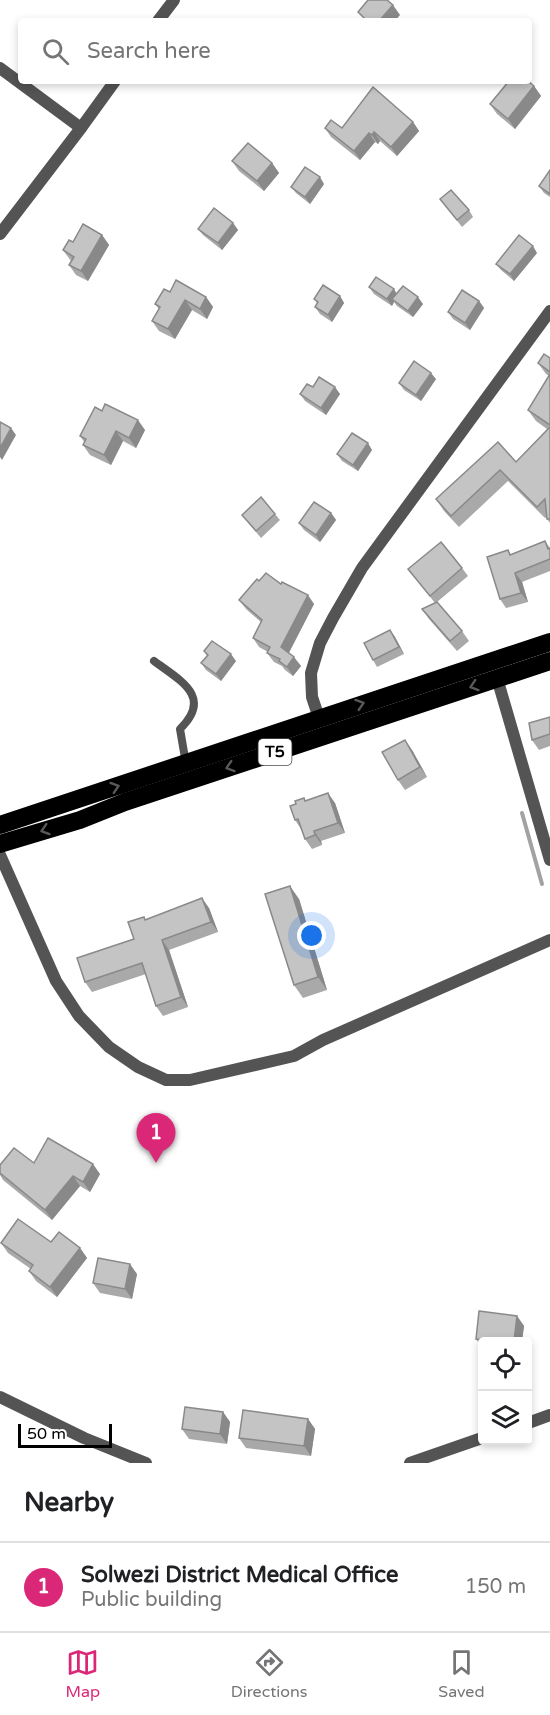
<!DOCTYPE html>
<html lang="en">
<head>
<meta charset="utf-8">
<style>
  body { margin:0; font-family:"Varela Round",sans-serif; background:#f2f2f2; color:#202124 }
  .controls { position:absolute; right:18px; bottom:18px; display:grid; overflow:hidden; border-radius:6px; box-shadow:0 3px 9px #0003 }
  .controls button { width:54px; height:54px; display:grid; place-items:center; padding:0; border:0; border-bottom:2px solid #e0e0e0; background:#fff; color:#202124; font:30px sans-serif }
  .scale { position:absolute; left:18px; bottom:15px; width:94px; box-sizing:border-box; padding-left:6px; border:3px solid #000; border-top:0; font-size:16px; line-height:21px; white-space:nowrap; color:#000; -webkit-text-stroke:4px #fff; paint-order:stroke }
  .you { position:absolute; left:312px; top:936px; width:21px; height:21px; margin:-15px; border:4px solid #fff; border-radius:50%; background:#1a73e8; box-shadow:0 0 0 9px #1a73e833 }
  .badge { display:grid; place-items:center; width:39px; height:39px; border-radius:50%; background:#db2777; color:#fff; font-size:20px; font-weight:700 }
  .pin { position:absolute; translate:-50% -50px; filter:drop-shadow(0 2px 3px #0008) }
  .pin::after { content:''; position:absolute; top:32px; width:21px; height:18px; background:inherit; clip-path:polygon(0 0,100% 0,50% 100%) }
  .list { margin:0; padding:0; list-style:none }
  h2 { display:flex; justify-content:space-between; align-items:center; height:78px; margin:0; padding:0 24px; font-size:26px }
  h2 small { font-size:20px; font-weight:400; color:#757577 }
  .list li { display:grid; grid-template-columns:39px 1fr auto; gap:18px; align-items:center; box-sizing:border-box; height:90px; padding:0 24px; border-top:2px solid #e0e0e0 }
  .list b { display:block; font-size:22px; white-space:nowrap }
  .list p { margin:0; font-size:20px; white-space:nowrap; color:#757577 }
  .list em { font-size:20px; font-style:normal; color:#757577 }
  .icon { flex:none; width:33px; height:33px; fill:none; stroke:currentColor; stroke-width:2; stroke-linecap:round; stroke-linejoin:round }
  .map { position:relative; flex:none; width:550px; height:1463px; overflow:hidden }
  .search { position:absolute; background:#fff; box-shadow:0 3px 9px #0003; left:18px; right:18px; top:18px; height:66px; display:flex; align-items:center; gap:15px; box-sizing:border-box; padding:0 21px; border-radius:6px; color:#757577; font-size:22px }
  .sheet { height:168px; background:#fff }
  nav { display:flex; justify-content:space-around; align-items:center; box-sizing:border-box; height:84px; border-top:2px solid #e0e0e0; background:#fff; font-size:16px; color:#757577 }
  nav a { display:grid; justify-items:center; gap:3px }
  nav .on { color:#db2777 }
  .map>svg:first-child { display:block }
</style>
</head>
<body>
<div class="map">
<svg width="550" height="1463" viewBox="0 0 550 1463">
  <rect width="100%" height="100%" fill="#fff"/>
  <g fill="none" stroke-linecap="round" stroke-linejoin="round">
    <path stroke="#a2a2a2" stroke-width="4" d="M522,813L542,884"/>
    <path stroke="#545454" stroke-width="8" d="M154,661C181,681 213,697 180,729L186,764"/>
    <g stroke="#545454" stroke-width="12">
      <path d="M158,21L174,0"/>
      <path d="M0,68L81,128"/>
      <path d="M0,234L81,128L115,81"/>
      <path d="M497,678L550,860"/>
      <path d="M319,718L312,697L311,673L320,643L333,618L362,568L550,311"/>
      <path d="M0,855L56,981L79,1016L109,1047L138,1067L166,1080H190L294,1056L323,1040L550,940"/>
      <path d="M0,1397L84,1438L146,1463"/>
      <path d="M528,1423L550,1415"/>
      <path d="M410,1463L482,1438"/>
    </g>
    <g stroke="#000" stroke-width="18">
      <path d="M0,825L550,642"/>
      <path d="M0,844L80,820L125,802L550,661"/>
    </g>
  </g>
  <g fill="#a9a9a9">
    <path d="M534,86L541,96L515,129L497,114L490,104Z"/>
    <path d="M413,122L419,131L397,156L380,141L378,144L375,142L360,160L331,137L325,128H342Z"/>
    <path d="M232,161L272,163L279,173L264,191L239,171Z"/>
    <path d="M550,170V197L544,193L539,186Z"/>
    <path d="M324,184L310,204L296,193L291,187Z"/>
    <path d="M440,199L469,210L473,217L462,227Z"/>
    <path d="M233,223L238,230L222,250L203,235L198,229Z"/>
    <path d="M102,235L109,245L88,281L76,275L69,265L71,261L63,250L73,242Z"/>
    <path d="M537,253L514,281L501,270L496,264Z"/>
    <path d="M369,287L397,294L423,304L413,317L397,306L394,302L392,306L374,294Z"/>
    <path d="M170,292L206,297L213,307L207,319L192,310L175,339L159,331L152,321L159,309L155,304Z"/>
    <path d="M340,296L344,303L332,322L320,314L315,307L317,303L314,299Z"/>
    <path d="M479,301L484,308L470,330L453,319L448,312Z"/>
    <path d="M550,358V523L547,519V517L545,518L508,481L459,527L444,511L436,499L516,462L547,429L536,421L528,410L549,376L546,374L538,363Z"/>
    <path d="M436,379L421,401L404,390L399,383Z"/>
    <path d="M313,387L340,394L326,415L305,401L300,394Z"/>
    <path d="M95,407L145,430L136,448L123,441L111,465L90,455L83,445L85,443L80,436Z"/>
    <path d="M372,450L358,471L342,461L337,454Z"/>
    <path d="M331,513L336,520L320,542L304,530L299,523Z"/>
    <path d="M275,514L280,520L261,538L242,515Z"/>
    <path d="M545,541L550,548V571L522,582L528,602L506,608L500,599L508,550L511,555Z"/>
    <path d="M462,568L468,576L437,602L462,631L469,641L457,651L429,619L422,609L435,603L408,569Z"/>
    <path d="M259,581L281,584L314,604L289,653L301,666L293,676L285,670L282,666L274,662L267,653L268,652L259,647L253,638L261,622L246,609L239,600Z"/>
    <path d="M390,630L395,637L404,654L377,667L373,660Z"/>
    <path d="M204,651L236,661L221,681L206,670L201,663L207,656Z"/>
    <path d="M550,717V746L539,750L532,740Z"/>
    <path d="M412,750L427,777L405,790L398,780Z"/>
    <path d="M306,801L335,803L345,833L321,841L322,845L312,849L305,839L301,829L295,820Z"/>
    <path d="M299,899L327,990L303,998L294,985Z"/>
    <path d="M209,908L218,932L169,950L188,1007L163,1016L156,1006L146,974L92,992L85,982L134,939L146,919Z"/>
    <path d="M34,1163L100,1174L90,1192L80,1186L52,1220L3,1180L0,1175V1165Z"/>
    <path d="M51,1242L80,1248L87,1258L57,1297L36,1281L29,1271L31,1269L8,1253L1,1243Z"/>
    <path d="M137,1274L132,1299L100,1293L93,1283Z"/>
    <path d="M517,1316L524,1326L522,1341H483V1349L476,1339Z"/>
    <path d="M223,1412L230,1422L227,1444L189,1439L182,1429Z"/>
    <path d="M308,1419L315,1429L311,1456L246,1448L239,1438Z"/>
  </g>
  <g fill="#898989">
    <path d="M393,5L400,15L395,21H379Z"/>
    <path d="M534,86L541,96L515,129L508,119Z"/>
    <path d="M413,122L419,131L397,156L391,147Z"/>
    <path d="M374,132L380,141L378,144L372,135Z"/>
    <path d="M369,133L375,142L360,160L354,151Z"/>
    <path d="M272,163L279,173L264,191L257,181Z"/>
    <path d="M320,177L324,184L310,204L305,197Z"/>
    <path d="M233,223L238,230L222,250L218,243Z"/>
    <path d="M102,235L109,245L88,281L81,271Z"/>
    <path d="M533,246L537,253L514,281L510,274Z"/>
    <path d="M394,289L398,296L392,299L394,302L392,306L387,299Z"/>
    <path d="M340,296L344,303L332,322L328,315Z"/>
    <path d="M206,297L213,307L207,319L200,309Z"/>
    <path d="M418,297L423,304L413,317L408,311Z"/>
    <path d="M185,300L192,310L175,339L168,329Z"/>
    <path d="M479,301L484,308L470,330L465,323Z"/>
    <path d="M431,373L436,379L421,401L416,395Z"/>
    <path d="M335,387L340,394L326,415L321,408Z"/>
    <path d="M138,420L145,430L136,448L129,438Z"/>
    <path d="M11,428L16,435L2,460L0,457V448Z"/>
    <path d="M116,431L123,441L111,465L104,455Z"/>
    <path d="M368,443L372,450L358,471L353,465Z"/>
    <path d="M331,513L336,520L320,542L316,535Z"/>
    <path d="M515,573L522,582L528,602L521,593Z"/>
    <path d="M308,595L314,604L287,656L281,647Z"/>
    <path d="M390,630L395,637L404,654L399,647Z"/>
    <path d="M231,654L236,661L221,681L216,674Z"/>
    <path d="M294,657L301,666L293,676L287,667Z"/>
    <path d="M405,740L412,750L427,777L420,767Z"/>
    <path d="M328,793L335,803L345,833L338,823Z"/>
    <path d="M314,831L321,841L322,845L315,835Z"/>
    <path d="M290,886L299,899L327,990L318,977Z"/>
    <path d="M202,898L209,908L218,932L211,922Z"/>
    <path d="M162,940L169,950L188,1007L181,997Z"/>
    <path d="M93,1164L100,1174L90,1192L83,1182Z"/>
    <path d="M73,1176L80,1186L52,1220L45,1210Z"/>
    <path d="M80,1248L87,1258L57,1297L50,1287Z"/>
    <path d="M130,1264L137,1274L132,1299L125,1289Z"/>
    <path d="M517,1316L524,1326L522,1341H514Z"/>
    <path d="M223,1412L230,1422L227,1444L220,1434Z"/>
    <path d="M308,1419L315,1429L311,1456L304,1446Z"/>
  </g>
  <g fill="#c4c4c4" stroke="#898989" stroke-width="1.5">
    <path d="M368,0H387L393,5L379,21H361L364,18L358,12Z"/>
    <path d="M509,81H528L534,86L508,119L490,104Z"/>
    <path d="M373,87L413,122L391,147L374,132L372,135L369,133L354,151L325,128L331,120L342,128Z"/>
    <path d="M248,143L272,163L257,181L232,161Z"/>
    <path d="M305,167L320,177L305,197L291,187Z"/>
    <path d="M550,170V194L539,186Z"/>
    <path d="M451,190L469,210L457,220L440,199Z"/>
    <path d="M214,208L233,223L218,243L198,229Z"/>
    <path d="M83,224L102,235L81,271L69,265L74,257L63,250L69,240L73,242Z"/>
    <path d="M519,235L533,246L510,274L496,264Z"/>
    <path d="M376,277L394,289L387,299L369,287Z"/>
    <path d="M176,280L206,297L200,309L185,300L168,329L152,321L160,307L155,304L164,289L170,292Z"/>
    <path d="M323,285L340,296L328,315L315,307L318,302L314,299Z"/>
    <path d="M403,286L418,297L408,311L392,299Z"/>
    <path d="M462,290L479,301L465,323L448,312Z"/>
    <path d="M544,354L550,358V372L538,363Z"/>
    <path d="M414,361L431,373L416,395L399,383Z"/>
    <path d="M550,374V425L528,410Z"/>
    <path d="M319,377L335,387L321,408L300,394L307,384L313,387Z"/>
    <path d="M105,404L138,420L129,438L116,431L104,455L83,445L86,439L80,436L95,407L102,411Z"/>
    <path d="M0,422L11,428L0,448Z"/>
    <path d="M550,427V519H547L545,499L537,507L500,470L451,516L436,499L498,442L516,462Z"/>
    <path d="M352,433L368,443L353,465L337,454Z"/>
    <path d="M261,497L275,514L256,531L242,515Z"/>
    <path d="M314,502L331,513L316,535L299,523Z"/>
    <path d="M545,541L548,549L550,548V559L515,573L521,593L500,599L487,557L508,550L510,555Z"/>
    <path d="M441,542L462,568L430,596L408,569Z"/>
    <path d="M266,573L281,584L282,582L308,595L281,647L294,657L287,667L279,661L280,659L267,653L270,647L253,638L262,620L239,600L257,579L259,581Z"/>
    <path d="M437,602L462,631L450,641L422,609Z"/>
    <path d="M390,630L399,647L373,660L364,643Z"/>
    <path d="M212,641L231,654L216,674L201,663L208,655L204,651Z"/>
    <path d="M550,717V734L532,740L529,723Z"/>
    <path d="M405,740L420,767L398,780L382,752Z"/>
    <path d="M328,793L338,823L314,831L315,835L305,839L298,819L295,820L290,806L296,804L295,801L304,798L305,801Z"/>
    <path d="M290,886L318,977L294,985L265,894Z"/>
    <path d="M202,898L211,922L162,940L181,997L156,1006L142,963L85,982L77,958L134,939L128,922L144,917L145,920Z"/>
    <path d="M48,1138L93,1164L83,1182L73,1176L45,1210L0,1173V1165L14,1148L34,1163Z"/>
    <path d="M18,1219L51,1242L59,1232L80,1248L50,1287L29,1271L33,1265L1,1243Z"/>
    <path d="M98,1258L130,1264L125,1289L93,1283Z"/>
    <path d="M479,1311L517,1316L514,1341H493L476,1339Z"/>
    <path d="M185,1407L223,1412L220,1434L182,1429Z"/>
    <path d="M243,1410L308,1419L304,1446L239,1438Z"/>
  </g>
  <defs><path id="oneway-chevron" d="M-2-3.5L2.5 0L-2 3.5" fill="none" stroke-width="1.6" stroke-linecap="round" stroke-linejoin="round" transform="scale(1.5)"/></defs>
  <g stroke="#595959">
    <use href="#oneway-chevron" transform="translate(474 686) rotate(162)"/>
    <use href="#oneway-chevron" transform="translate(360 704) rotate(-18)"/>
    <use href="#oneway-chevron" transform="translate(230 767) rotate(162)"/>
    <use href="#oneway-chevron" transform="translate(115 787) rotate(-18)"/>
    <use href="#oneway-chevron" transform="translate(45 830) rotate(163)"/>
  </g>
  <g text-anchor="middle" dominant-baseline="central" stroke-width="5" stroke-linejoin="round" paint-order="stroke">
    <rect fill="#fff" stroke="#4c4c4c" stroke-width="1.5" x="258.5" y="739" width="33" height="26" rx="4.5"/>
    <g font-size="16" font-weight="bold" fill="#000">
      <text x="275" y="752">T5</text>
    </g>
  </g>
</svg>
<div class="controls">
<button><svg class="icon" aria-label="locate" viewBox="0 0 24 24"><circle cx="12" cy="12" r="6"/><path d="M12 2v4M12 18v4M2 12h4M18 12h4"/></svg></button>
<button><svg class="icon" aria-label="layers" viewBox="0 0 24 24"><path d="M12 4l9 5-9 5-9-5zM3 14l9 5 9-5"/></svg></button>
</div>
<div class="scale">50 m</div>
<div class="you"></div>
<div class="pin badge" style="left:156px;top:1163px">1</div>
<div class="search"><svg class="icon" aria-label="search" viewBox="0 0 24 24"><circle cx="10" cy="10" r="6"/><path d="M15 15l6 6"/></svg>Search here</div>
</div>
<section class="sheet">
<h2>Nearby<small></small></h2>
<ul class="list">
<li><span class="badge">1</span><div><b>Solwezi District Medical Office</b><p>Public building</p></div><em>150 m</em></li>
</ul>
</section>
<nav>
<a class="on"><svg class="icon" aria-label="map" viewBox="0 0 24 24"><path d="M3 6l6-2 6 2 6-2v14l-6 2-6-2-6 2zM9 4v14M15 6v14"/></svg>Map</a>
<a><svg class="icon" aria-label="directions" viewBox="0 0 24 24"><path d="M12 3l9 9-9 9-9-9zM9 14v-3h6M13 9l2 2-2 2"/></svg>Directions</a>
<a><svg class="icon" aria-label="saved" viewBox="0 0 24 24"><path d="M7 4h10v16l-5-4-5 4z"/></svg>Saved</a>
</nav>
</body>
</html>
